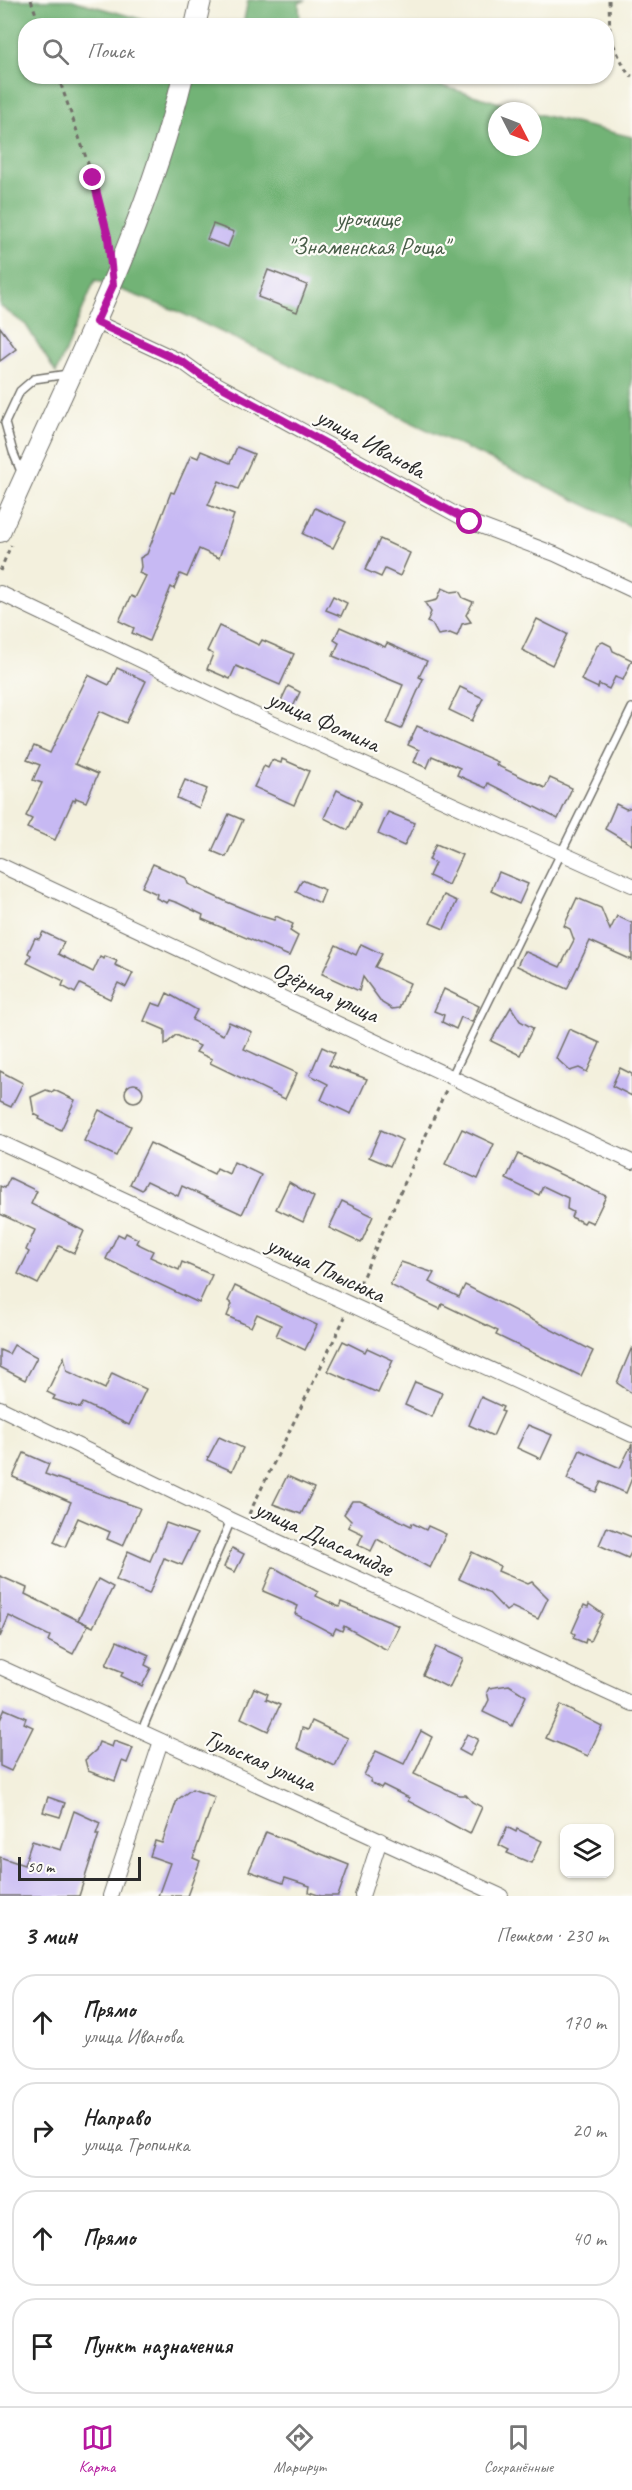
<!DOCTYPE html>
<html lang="ru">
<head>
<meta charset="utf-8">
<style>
  body { margin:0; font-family:Caveat,sans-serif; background:#f6f6f6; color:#222 }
  .controls { position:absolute; right:18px; bottom:18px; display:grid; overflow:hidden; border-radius:12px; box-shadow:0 2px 4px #0004 }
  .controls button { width:54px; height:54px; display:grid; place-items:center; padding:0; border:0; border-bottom:2px solid #e0e0e0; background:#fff; color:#222; font:30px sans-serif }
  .compass { position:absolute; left:488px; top:102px; width:54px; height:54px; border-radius:50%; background:#fff; box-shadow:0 2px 4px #0004; rotate:132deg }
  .scale { position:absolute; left:18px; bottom:15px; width:123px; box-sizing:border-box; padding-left:6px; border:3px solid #2b2b2b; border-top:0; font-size:16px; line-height:21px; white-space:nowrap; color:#2b2b2b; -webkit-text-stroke:4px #fdfcf7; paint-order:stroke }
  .stop { position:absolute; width:18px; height:18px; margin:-14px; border:4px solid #b5179e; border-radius:50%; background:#fff }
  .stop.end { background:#b5179e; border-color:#fff; box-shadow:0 2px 6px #0008 }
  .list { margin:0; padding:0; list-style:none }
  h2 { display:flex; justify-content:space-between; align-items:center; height:78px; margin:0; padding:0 24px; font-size:26px }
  h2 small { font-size:20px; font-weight:400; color:#767676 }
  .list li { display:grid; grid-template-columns:39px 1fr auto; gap:18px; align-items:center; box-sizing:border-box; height:96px; margin:0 12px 12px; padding:0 12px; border:2px solid #e0e0e0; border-radius:24px }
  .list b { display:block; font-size:22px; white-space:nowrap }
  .list p { margin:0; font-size:20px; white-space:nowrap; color:#767676 }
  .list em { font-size:20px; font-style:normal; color:#767676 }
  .icon { flex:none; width:33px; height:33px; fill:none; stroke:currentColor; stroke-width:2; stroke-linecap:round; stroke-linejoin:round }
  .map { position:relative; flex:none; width:632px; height:1896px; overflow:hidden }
  .search { position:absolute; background:#fff; box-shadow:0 2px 4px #0004; left:18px; right:18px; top:18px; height:66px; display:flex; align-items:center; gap:15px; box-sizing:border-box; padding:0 21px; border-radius:24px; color:#767676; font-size:22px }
  .sheet { height:510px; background:#fff }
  nav { display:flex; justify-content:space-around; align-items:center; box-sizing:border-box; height:84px; border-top:2px solid #e0e0e0; background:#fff; font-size:16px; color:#767676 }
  nav a { display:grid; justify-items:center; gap:3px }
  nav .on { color:#b5179e }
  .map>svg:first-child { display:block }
</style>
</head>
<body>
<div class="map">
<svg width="632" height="1896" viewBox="0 0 632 1896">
  <rect width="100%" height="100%" fill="#fdfcf7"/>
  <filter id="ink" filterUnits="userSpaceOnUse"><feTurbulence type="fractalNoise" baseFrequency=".0167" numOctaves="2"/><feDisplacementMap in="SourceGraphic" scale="12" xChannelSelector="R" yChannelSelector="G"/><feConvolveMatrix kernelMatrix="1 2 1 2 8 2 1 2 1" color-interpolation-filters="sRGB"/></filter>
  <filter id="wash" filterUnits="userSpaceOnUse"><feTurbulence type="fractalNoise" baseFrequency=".008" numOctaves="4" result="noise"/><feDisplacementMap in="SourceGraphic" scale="24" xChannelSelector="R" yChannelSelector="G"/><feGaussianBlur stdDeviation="1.35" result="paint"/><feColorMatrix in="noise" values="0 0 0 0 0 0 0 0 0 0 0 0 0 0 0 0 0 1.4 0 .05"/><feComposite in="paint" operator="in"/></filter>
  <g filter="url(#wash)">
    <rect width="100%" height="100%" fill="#f3f0dd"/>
    <g fill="#72b376" stroke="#4e6f50" stroke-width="1.5">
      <path d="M0,0H72L162,25L26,26V76L412,77L527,111H497V147H533V113L632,137V527L177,311L95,280L56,373L26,325L0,306Z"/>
      <path d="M248,0H306L299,3L300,25H243Z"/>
    </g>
    <g id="blocks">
      <g fill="#c7b9f3">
        <path d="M213,224L234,232L228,247L207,239Z"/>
        <path d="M268,270L307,285L297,312L258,297Z"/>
        <path d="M0,327L16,349L0,361Z"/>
        <path d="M237,447L254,454L238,489L219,481L208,505L234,515L219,558L199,549L187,577L180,574L174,589L171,587L149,641L132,633L134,628L119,621L131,596L135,598L146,576L139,573L141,567L140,558L147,554L171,492L174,493L191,455L198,458L201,451L230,463Z"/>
        <path d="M315,508L346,522L333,548L303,534Z"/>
        <path d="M380,539L410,553L400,576L385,569L381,577L365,570Z"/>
        <path d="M442,588L451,592L459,591L463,598L473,602L466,615L471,622L462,624L457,636L450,633L438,635L432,624L427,622L431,612L425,603L437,600Z"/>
        <path d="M333,596L347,603L341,616L326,610Z"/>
        <path d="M537,619L567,634L552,665L522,650Z"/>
        <path d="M219,626L259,645L262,640L294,654L280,685L236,666L230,679L207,669L213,654L207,651Z"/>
        <path d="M340,627L385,647L387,643L427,661L419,677L423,679L401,729L387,723L403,685L333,656L339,643L334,640Z"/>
        <path d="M603,642L611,646L613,651L632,660L623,680L615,677L609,689L599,684L598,688L581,680L598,644Z"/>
        <path d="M117,668L146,681L126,723L100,711L75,764L98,774L86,802L76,798L75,801L73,800L55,840L27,828L32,819L26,816L42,783L33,780L40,765L27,760L34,746L50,753L88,675L109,685Z"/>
        <path d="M288,686L300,692L292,709L280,703Z"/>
        <path d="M460,687L483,698L472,721L449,710Z"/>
        <path d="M417,726L498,762L496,765L545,788L550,778L572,788L558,819L488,783L486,788L457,775L460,768L432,756L427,768L414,762L419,750L408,745Z"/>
        <path d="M282,759L309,771L294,805L254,787L264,766L268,768L272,760L281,763Z"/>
        <path d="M185,780L207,789L199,808L177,798Z"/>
        <path d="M337,790L361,802L348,830L324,818Z"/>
        <path d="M616,804L626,809L632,807V845L605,829Z"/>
        <path d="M388,812L415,823L404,846L378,834Z"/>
        <path d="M229,814L243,820L226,857L212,851Z"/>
        <path d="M436,844L462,855L448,885L429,876L435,863L429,860Z"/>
        <path d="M153,864L186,878L188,884L227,902L261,916L274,920L276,916L293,924L290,931L298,936L289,956L202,919L203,915L178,903L169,900L167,903L156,898L157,894L142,887Z"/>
        <path d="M499,872L528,884L519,904L491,891Z"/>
        <path d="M302,880L325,890L320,903L296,892Z"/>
        <path d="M444,895L457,901L444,929L430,923Z"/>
        <path d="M577,898L601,908L610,930L617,916L632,923V960L590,941L567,989L517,966L524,951L560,967L574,940L570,929L564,926Z"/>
        <path d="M43,932L64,942L58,954L93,972L100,957L104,959L105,956L117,961L115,965L133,973L126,987L118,983L110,999L80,984L75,993L62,986L64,981L27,963L31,955L28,953L35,938L39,939Z"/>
        <path d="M361,944L382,954L375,967L410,983L399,1008L392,1009L382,1003L363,977L359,991L322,974L336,945L356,955Z"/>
        <path d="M444,989L479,1006L472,1022L461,1017L456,1029L442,1022L444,1015L434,1011Z"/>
        <path d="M167,993L197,1010L192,1020L223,1035L229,1022L252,1032L244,1049L297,1073L285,1099L210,1063L212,1059L196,1052L200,1046L176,1035L165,1045V1030L144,1021L152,1003L161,1006Z"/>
        <path d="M511,1007L520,1021L533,1028L520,1055L491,1041Z"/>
        <path d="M569,1029L600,1043L587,1072L579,1068L570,1071L556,1058Z"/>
        <path d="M322,1047L335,1053L329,1065L367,1079L351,1114L321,1100L328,1084L310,1075Z"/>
        <path d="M620,1068L632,1074V1096L612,1086Z"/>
        <path d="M0,1071L23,1083L11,1107L0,1102Z"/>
        <circle cx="134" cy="1093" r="9"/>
        <path d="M46,1090L52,1092L54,1090L75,1100L61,1130L39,1119L40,1117L34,1114L31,1097Z"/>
        <path d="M99,1110L131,1126L116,1156L84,1141Z"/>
        <path d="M462,1129L494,1144L478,1179L445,1164Z"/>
        <path d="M381,1130L402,1140L390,1166L369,1157Z"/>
        <path d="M150,1143L214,1174L217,1168L229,1174L234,1162L261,1175L242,1214L182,1186L178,1196L147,1181L142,1190L130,1184Z"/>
        <path d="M518,1154L606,1196L593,1223L586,1220L584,1223L571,1217L573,1212L567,1209L568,1198L543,1186L539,1195L506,1179Z"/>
        <path d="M10,1178L37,1191L31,1204L84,1231L74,1253L59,1246L38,1284L18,1274L29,1252L26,1250L35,1230L0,1214V1186L5,1188Z"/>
        <path d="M289,1182L314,1197L303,1222L276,1209Z"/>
        <path d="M342,1201L373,1216L361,1243L329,1228Z"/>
        <path d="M126,1233L138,1239L136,1243L153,1251L150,1257L179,1270L182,1262L212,1275L199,1303L106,1259L118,1234L124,1237Z"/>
        <path d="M401,1262L434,1273L429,1282L459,1297L465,1285L593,1351L581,1376L496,1335L498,1331L442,1304L440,1309L390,1285Z"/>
        <path d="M235,1286L317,1325L305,1350L276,1336L281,1325L257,1314L251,1327L227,1316L232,1304L228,1301Z"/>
        <path d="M343,1341L365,1352L367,1348L393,1360L378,1393L328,1371Z"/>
        <path d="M14,1345L37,1357L25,1380L0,1367V1350L9,1354Z"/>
        <path d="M632,1347V1393L617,1383Z"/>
        <path d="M64,1357L67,1371L105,1389L112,1373L146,1389L129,1425L83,1403L80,1408L53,1399L55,1396L47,1392Z"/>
        <path d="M415,1382L442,1393L432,1417L405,1405Z"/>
        <path d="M481,1397L503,1407L501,1411L504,1412L493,1436L469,1425Z"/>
        <path d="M528,1425L552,1435L541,1459L517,1448Z"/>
        <path d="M219,1437L243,1448L232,1471L207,1460Z"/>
        <path d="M632,1444V1478L626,1493L601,1482L596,1492L567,1479L580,1450L620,1468Z"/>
        <path d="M24,1453L49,1464L45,1474L140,1508L123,1546L107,1539L110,1532L78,1518L65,1547L54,1542L71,1502L13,1477Z"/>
        <path d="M287,1476L314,1488L301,1514L273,1504Z"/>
        <path d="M352,1501H360L411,1526L412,1523L426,1530L428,1526L446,1534L430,1568L377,1539L371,1551L358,1545L363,1534L348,1527L351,1521L344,1514Z"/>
        <path d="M166,1523L197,1534L182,1565L164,1558L149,1594L116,1580L128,1551L150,1561Z"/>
        <path d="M607,1527L632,1537V1551L628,1558L599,1545Z"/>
        <path d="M232,1548L244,1554L235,1572L224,1567Z"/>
        <path d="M472,1552L500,1566L498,1571L528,1584L532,1582L548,1598L538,1619L512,1607L506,1611L488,1592L459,1579Z"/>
        <path d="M273,1567L318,1592L316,1596L339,1607L341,1602L399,1626L387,1650L344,1626L342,1631L336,1628L333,1634L295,1614L298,1606L263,1591Z"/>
        <path d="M0,1576L27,1588L25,1594L88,1625L73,1654L48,1641L50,1636L9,1616L0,1637Z"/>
        <path d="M98,1579L113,1587L93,1627L78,1620Z"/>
        <path d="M589,1604L603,1614L590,1641L586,1639L585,1643L573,1638L575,1634L572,1632L584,1605L588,1607Z"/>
        <path d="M117,1641L149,1655L145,1665L151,1668L142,1686L121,1676L123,1672L106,1665Z"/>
        <path d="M436,1647L463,1659L449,1688L423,1675Z"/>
        <path d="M509,1685L526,1696L512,1726L483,1712L489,1700L487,1692L489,1688Z"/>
        <path d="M254,1688L268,1694L266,1699L280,1705L268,1731L241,1718Z"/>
        <path d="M561,1705L602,1726L588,1756L546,1738Z"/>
        <path d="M5,1709L26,1718L24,1723L33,1727L11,1771L0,1766V1720Z"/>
        <path d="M312,1721L348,1738L335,1766L297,1748L302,1728L308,1730Z"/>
        <path d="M421,1731L432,1737L414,1774L459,1795H466L472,1802L482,1807L470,1834L408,1801L409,1798L383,1785L381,1788L370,1782L371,1779L364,1775L376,1751L404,1764Z"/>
        <path d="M467,1734L478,1739L470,1756L459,1750Z"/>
        <path d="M114,1741L133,1748L127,1763L122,1761L115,1781L88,1771L85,1760L96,1750L99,1742L112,1747Z"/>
        <path d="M192,1789L215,1797L193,1858L200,1861L187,1896H158L170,1863L150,1856L155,1841L162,1843L177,1800Z"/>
        <path d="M48,1797L65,1803L60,1817L43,1812Z"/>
        <path d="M74,1811L100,1823L96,1834H99L79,1896H0V1857L24,1865L32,1841L61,1850Z"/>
        <path d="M507,1827L516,1832L517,1829L542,1841L531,1863L507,1853L509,1850L499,1845Z"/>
        <path d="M266,1832L349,1865L338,1896H321L309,1892L310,1886L285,1878L283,1883L249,1871Z"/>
      </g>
    </g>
  </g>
  <g filter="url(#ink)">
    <use href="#blocks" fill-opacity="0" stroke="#717069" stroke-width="1.5"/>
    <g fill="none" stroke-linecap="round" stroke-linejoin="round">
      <defs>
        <g id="service">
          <path d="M22,474L13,452L5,423L20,391L34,379L68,374"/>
          <path d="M452,1076L632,708"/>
          <path d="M141,1732L231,1520"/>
        </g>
        <g id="minor">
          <path d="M96,322L184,363L202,376L470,522L555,554L632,590"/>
          <path d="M0,593L272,723L632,885"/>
          <path d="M0,865L632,1162"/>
          <path d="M0,1142L632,1435"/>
          <path d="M0,1408L231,1520L632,1704"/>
          <path d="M0,1667L501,1896"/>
          <path d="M110,1896L161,1741"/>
          <path d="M362,1896L380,1840"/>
        </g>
        <g id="secondary">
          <path d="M195,26L201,0"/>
          <path d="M0,532C65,382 144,237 183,76"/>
        </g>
      </defs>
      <use href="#service" stroke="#717069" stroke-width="10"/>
      <use href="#minor" stroke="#717069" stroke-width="16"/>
      <use href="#secondary" stroke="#717069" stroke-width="22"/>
      <g stroke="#717069" stroke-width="3" stroke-dasharray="4.5 4.5" stroke-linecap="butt">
        <path d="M31,0L40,26"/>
        <path d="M609,0L610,38L628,74L632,76"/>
        <path d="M58,76L93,178L109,241"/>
        <path d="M0,571L11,545"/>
        <path d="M356,1292L446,1090"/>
        <path d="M249,1514L345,1317"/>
      </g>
      <use href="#service" stroke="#fff" stroke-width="7"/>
      <use href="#minor" stroke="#fff" stroke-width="14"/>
      <use href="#secondary" stroke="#fff" stroke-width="20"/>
    </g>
  </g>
  <g fill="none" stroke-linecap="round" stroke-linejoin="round" filter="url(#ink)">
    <path stroke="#b5179e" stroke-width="8" d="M93,178L108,237L113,285L96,322L184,363L202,376L470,522"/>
  </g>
  <g text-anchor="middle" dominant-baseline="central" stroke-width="4.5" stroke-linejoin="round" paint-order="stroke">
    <g font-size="24" fill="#485d48" stroke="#fdfcf7">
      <text x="368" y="218">урочище<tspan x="368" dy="28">"Знаменская Роща"</tspan></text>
    </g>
    <g font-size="24" fill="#2b2b2b" stroke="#fdfcf7">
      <text transform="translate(371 443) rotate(29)">улица Иванова</text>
      <text transform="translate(324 721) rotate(24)">улица Фомина</text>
      <text transform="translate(326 992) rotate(25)">Озёрная улица</text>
      <text transform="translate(326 1269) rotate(25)">улица Плысюка</text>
      <text transform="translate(324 1538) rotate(25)">улица Диасамидзе</text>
      <text transform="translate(260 1760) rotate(24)">Тульская улица</text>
    </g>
  </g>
</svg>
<div class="controls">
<button><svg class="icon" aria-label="layers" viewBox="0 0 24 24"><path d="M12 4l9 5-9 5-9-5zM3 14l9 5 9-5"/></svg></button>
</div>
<svg class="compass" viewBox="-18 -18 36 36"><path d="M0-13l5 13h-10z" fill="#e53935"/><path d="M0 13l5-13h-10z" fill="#767676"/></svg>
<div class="scale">50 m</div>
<div class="stop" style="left:470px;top:522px"></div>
<div class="stop end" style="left:93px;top:178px"></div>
<div class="search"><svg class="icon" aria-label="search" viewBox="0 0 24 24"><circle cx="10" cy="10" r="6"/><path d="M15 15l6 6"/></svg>Поиск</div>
</div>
<section class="sheet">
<h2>3 мин<small>Пешком · 230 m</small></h2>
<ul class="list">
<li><svg class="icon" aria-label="ahead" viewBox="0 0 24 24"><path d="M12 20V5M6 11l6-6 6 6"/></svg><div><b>Прямо</b><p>улица Иванова</p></div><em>170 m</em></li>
<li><svg class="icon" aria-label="right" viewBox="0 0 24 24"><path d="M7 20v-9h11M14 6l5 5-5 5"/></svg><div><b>Направо</b><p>улица Тропинка</p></div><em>20 m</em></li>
<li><svg class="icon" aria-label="ahead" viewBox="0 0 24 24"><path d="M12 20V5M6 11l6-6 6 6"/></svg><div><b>Прямо</b></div><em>40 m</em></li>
<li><svg class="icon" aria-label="arrive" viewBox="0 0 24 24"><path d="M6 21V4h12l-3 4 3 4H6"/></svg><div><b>Пункт назначения</b></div></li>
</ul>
</section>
<nav>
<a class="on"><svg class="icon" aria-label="map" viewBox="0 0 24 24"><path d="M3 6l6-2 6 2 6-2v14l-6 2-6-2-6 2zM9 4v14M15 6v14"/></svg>Карта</a>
<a><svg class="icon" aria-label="directions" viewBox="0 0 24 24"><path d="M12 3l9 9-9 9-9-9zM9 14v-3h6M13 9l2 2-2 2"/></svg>Маршрут</a>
<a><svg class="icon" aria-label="saved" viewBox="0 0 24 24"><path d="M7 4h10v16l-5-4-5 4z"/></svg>Сохранённые</a>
</nav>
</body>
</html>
